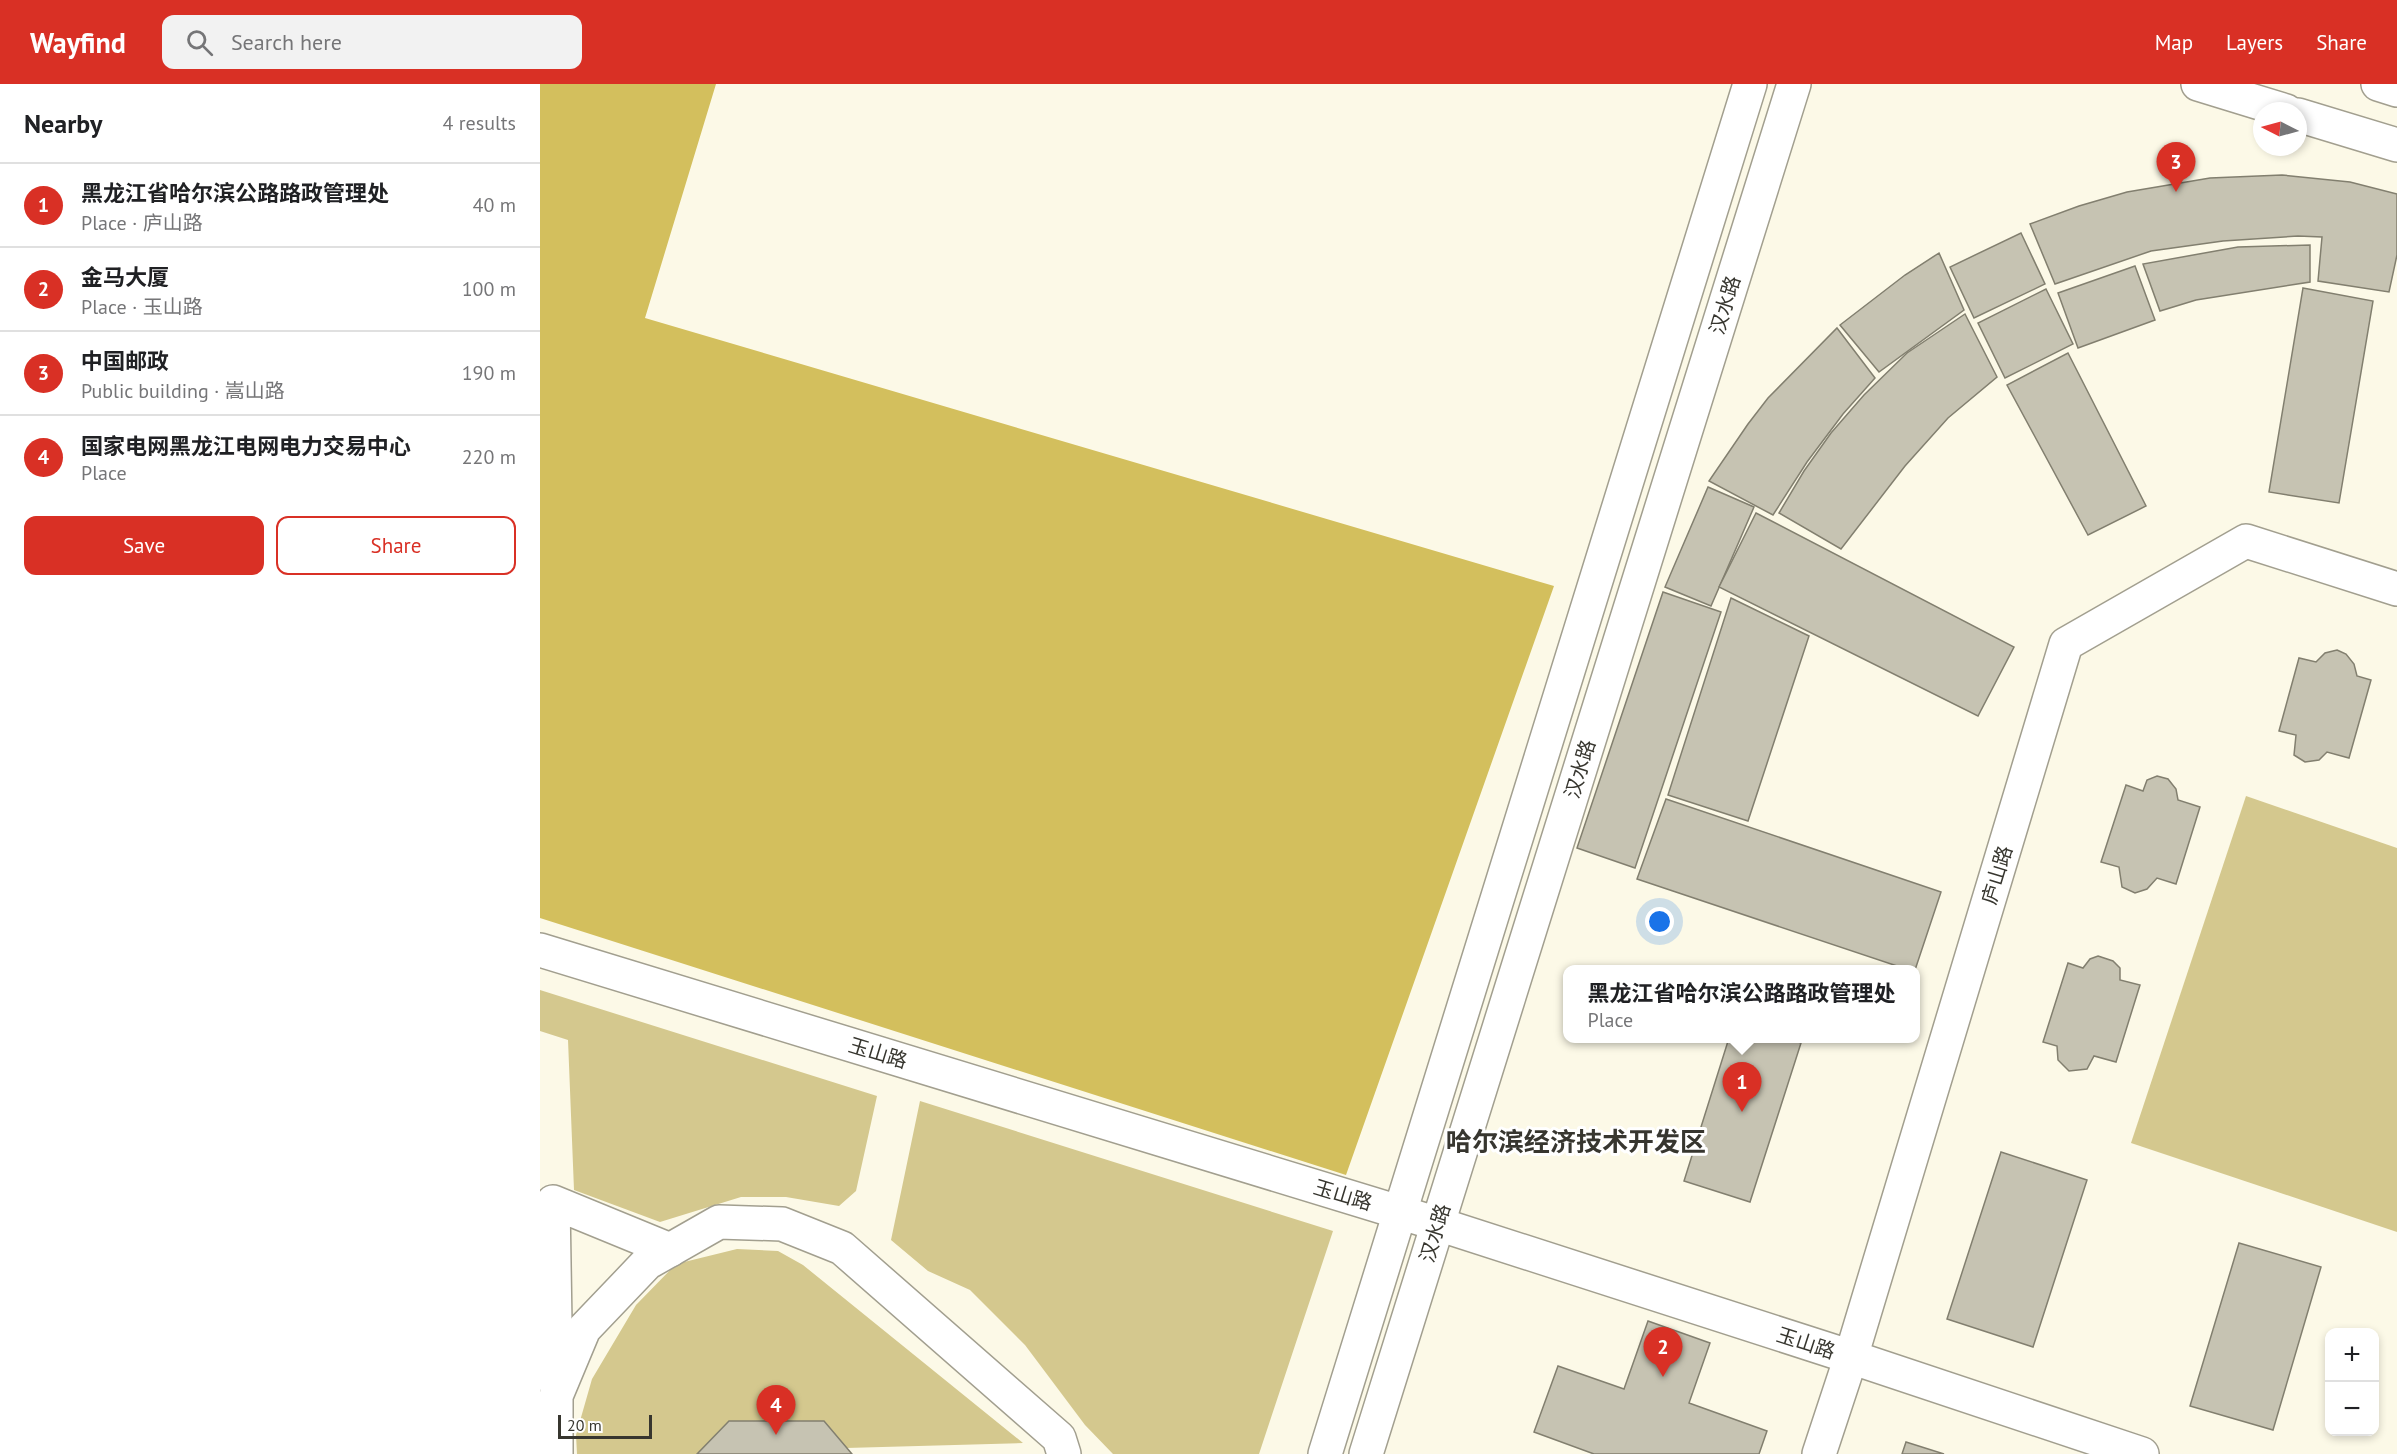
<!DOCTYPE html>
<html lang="en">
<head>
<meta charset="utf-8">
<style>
  body { margin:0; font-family:"PT Sans","Noto Sans SC",sans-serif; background:#f2f2f2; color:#202124 }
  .controls { position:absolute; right:18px; bottom:18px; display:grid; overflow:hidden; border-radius:12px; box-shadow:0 3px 9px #0003 }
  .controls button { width:54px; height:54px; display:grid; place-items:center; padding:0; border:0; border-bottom:2px solid #e0e0e0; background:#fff; color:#202124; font:30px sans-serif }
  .compass { position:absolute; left:1713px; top:18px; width:54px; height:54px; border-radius:50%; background:#fff; box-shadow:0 3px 9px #0003; rotate:276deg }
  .scale { position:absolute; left:18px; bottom:15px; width:94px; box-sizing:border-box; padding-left:6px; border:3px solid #37362f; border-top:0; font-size:16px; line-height:21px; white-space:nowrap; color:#37362f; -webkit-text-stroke:4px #fff; paint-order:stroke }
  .you { position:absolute; left:1120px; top:838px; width:21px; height:21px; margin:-15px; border:4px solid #fff; border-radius:50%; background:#1a73e8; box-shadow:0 0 0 9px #1a73e833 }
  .badge { display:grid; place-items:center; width:39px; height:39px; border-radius:50%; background:#d93025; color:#fff; font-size:20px; font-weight:700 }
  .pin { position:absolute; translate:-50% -50px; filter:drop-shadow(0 2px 3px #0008) }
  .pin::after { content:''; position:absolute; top:32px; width:21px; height:18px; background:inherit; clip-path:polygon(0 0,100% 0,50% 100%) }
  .popup { position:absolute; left:1023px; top:881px; width:357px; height:78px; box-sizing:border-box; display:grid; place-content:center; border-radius:12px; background:#fff; filter:drop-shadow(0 2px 4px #0005); font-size:20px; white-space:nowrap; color:#757577 }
  .popup b { font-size:22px; color:#202124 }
  .popup::after { content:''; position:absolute; left:50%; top:100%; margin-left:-12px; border:12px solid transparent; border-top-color:#fff }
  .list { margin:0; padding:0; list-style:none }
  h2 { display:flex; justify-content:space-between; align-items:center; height:78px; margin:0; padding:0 24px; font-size:26px }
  h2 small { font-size:20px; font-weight:400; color:#757577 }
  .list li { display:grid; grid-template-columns:39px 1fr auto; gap:18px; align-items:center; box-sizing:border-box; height:84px; padding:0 24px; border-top:2px solid #e0e0e0 }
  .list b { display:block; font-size:22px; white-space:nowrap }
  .list p { margin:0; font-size:20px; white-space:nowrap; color:#757577 }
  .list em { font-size:20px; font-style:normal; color:#757577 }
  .actions { display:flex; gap:12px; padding:18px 24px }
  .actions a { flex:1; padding:14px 0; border:2px solid #d93025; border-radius:12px; text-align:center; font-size:21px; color:#d93025 }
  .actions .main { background:#d93025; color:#fff }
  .icon { flex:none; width:33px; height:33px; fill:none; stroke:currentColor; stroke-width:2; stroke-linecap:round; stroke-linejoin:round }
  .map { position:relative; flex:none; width:1857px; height:1370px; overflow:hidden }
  header { display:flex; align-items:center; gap:36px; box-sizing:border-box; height:84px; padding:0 30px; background:#d93025; color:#fff }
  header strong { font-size:28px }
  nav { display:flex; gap:33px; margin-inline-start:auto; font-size:21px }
  .search { width:420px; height:54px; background:#f2f2f2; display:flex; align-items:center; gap:15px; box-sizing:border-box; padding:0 21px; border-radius:12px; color:#757577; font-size:22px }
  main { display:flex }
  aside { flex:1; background:#fff }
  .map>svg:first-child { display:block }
</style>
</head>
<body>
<header>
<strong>Wayfind</strong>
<div class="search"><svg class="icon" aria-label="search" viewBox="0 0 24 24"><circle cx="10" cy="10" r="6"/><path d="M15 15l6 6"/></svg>Search here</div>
<nav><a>Map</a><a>Layers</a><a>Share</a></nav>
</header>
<main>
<aside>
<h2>Nearby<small>4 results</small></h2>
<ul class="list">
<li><span class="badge">1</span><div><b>黑龙江省哈尔滨公路路政管理处</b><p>Place · 庐山路</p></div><em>40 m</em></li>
<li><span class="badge">2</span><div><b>金马大厦</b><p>Place · 玉山路</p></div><em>100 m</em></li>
<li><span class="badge">3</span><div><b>中国邮政</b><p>Public building · 嵩山路</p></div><em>190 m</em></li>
<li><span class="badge">4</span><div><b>国家电网黑龙江电网电力交易中心</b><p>Place</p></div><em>220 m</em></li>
</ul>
<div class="actions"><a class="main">Save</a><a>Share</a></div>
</aside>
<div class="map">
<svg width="1857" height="1370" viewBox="0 0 1857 1370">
  <rect width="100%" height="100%" fill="#fcf9e7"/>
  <g fill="#d4c88e">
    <path d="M1706,712L1857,764V1148L1591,1059Z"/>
    <path d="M0,906L337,1012L316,1107L299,1122L246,1113H201L120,1138L34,1106L28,956L0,947Z"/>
    <path d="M380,1017L793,1147L719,1370H573L545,1341L485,1261L430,1206L388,1187L351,1156Z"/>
    <path d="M197,1165L238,1167L263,1181L483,1359L306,1364L284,1337H189L157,1370H37L36,1351L52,1295L96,1221L136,1180Z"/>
  </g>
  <path fill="#d3bf5d" d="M0,0H176L105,234L1014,502L806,1091L0,834Z"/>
  <g fill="#c6c3b2" stroke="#827f6f" stroke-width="1.5">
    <path d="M1742,91L1810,98L1857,110V171L1849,208L1778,197L1782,153L1758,152L1683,157L1611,167L1515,200L1490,140L1539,122L1587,108L1670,94Z"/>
    <path d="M1481,149L1505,200L1434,234L1410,183Z"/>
    <path d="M1770,161V198L1656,216L1620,227L1603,180L1698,163Z"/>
    <path d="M1399,169L1424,226L1339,288L1300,241L1365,191Z"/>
    <path d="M1595,182L1615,236L1538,264L1518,209Z"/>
    <path d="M1763,204L1833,217L1799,419L1729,408Z"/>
    <path d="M1506,205L1533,260L1465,294L1438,239Z"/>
    <path d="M1425,230L1457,293L1408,334L1365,382L1301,465L1239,429L1264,387L1291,349L1324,311L1367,269Z"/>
    <path d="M1297,244L1335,294L1303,330L1267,378L1233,431L1169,397L1208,340L1228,314Z"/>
    <path d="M1528,269L1606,422L1548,451L1467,301Z"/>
    <path d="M1168,403L1214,423L1171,522L1125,503Z"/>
    <path d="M1216,429L1474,563L1438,632L1179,503Z"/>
    <path d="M1123,508L1181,528L1095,784L1037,764Z"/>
    <path d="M1191,514L1269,552L1208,737L1128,711Z"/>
    <path d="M1797,566L1806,570L1814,580L1817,592L1831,596L1809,674L1787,668L1779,676L1765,678L1754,671L1756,651L1739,647L1759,574L1776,578L1785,569Z"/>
    <path d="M1617,692L1628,695L1636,705L1638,716L1660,723L1636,800L1617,794L1607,805L1595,809L1582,803L1579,783L1561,778L1586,701L1603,707L1607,696Z"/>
    <path d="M1126,715L1401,808L1375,886H1369L1097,795Z"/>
    <path d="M1558,872L1573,877L1580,884V896L1600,901L1576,978L1554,972L1547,985L1529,987L1518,976L1517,962L1503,958L1528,879L1543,884L1550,875Z"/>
    <path d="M1189,954H1246L1261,959L1210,1118L1144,1097Z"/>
    <path d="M1461,1068L1547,1096L1493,1263L1407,1235Z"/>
    <path d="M1699,1159L1781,1183L1733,1346L1650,1322Z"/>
    <path d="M1108,1237L1170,1259L1149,1319L1227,1347L1219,1370H1054L994,1348L1018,1282L1084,1305Z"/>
    <path d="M189,1337H284L312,1370H157Z"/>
    <path d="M1366,1358L1404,1370H1362Z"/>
  </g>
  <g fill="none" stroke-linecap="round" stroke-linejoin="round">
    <defs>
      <g id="minor">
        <path d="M0,866L898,1140L1311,1273L1602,1370"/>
        <path d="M16,1301L13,1118L130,1166"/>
        <path d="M16,1370V1312L44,1245L107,1179L179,1138L242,1140L302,1164L519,1354L524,1370"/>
        <path d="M1279,1370L1311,1273L1526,560L1706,457L1857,505"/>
      </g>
      <g id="major">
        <path d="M1658,0L1746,27"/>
        <path d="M1838,0L1857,6"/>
        <path d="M1758,31L1857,61"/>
        <path d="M785,1370L1210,0"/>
        <path d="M826,1370L1254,0"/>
      </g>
    </defs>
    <use href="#minor" stroke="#a29f8f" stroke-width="36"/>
    <use href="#major" stroke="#a29f8f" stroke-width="36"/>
    <use href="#minor" stroke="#fff" stroke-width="33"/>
    <use href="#major" stroke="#fff" stroke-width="33"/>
  </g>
  <g text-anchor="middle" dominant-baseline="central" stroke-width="6" stroke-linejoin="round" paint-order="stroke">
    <g font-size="20" fill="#37362f" stroke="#fff">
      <text transform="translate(1185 221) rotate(-73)">汉水路</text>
      <text transform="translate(1040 685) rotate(-73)">汉水路</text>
      <text transform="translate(1457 791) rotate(-73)">庐山路</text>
      <text transform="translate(338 969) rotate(17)">玉山路</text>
      <text transform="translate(803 1111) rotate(17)">玉山路</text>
      <text transform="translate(895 1149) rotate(-73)">汉水路</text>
      <text transform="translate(1266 1259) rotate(18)">玉山路</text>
    </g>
    <g font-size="26" font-weight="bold" fill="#37362f" stroke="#fff">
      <text x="1036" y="1057">哈尔滨经济技术开发区</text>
    </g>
  </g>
</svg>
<div class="controls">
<button>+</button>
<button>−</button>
</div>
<svg class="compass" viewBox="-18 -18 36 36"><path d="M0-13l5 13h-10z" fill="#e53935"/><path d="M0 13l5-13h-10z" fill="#757577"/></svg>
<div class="scale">20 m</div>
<div class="you"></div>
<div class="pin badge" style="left:1202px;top:1028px">1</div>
<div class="popup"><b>黑龙江省哈尔滨公路路政管理处</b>Place</div>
<div class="pin badge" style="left:1123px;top:1293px">2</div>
<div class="pin badge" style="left:1636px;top:108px">3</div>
<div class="pin badge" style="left:236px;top:1351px">4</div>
</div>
</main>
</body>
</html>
